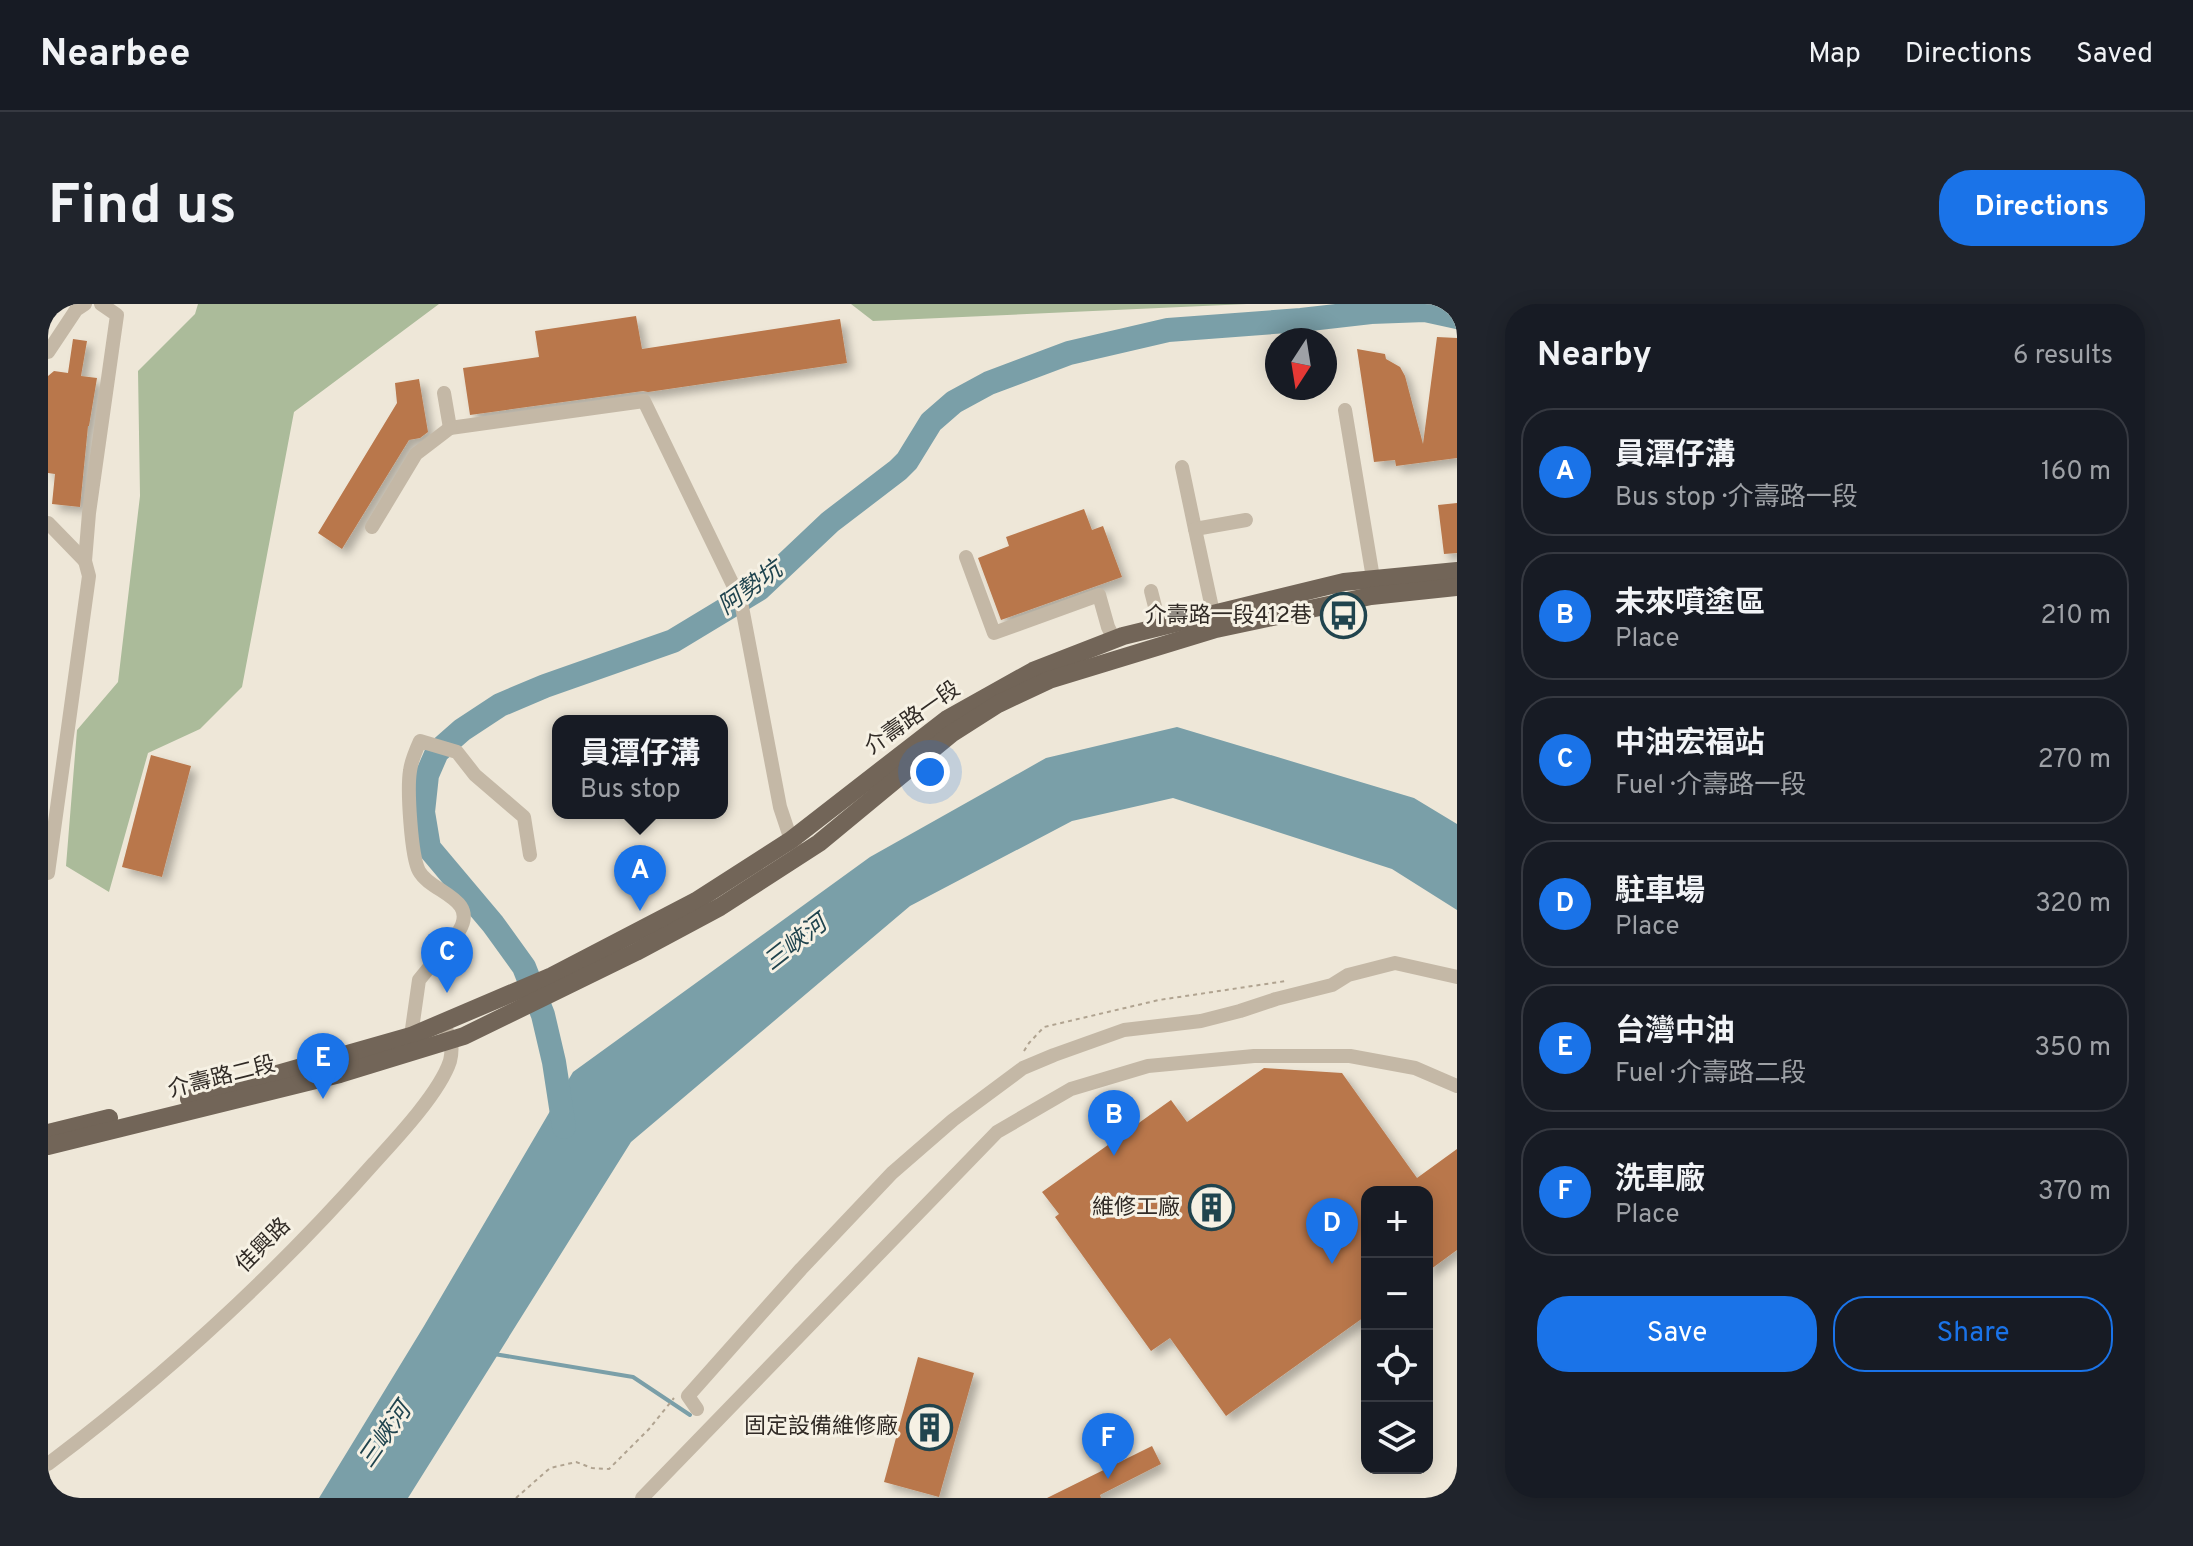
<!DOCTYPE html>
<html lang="en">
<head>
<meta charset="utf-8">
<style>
  body { margin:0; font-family:Overpass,"Noto Sans TC",sans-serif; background:#20242c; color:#f1f3f6 }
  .controls { position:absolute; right:24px; bottom:24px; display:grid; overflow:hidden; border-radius:16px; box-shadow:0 4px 20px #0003 }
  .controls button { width:72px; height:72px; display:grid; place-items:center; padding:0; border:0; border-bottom:2px solid #363941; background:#171b24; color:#f1f3f6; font:40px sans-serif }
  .compass { position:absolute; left:1217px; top:24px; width:72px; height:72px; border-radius:50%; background:#171b24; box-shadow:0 4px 20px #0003; rotate:192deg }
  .you { position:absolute; left:882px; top:468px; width:28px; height:28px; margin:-20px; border:6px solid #fff; border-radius:50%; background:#1a73e8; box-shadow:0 0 0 12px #1a73e833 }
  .badge { display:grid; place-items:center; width:52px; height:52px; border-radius:50%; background:#1a73e8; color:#fff; font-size:26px; font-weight:700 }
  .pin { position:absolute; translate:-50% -66px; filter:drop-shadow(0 2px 4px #0008) }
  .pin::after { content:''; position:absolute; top:42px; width:28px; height:24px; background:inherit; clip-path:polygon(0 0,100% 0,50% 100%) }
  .popup { position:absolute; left:504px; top:411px; width:176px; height:104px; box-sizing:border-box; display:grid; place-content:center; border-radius:16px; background:#171b24; filter:drop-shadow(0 2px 6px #0005); font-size:26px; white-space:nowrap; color:#9ea1a6 }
  .popup b { font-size:30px; color:#f1f3f6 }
  .popup::after { content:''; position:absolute; left:50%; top:100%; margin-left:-16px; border:16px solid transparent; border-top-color:#171b24 }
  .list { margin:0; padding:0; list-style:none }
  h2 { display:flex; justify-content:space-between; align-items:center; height:104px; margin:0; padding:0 32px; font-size:34px }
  h2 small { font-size:26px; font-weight:400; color:#9ea1a6 }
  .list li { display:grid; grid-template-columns:52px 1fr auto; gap:24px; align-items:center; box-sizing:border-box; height:128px; margin:0 16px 16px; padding:0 16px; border:2px solid #363941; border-radius:32px }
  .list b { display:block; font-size:30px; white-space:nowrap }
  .list p { margin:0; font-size:26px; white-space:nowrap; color:#9ea1a6 }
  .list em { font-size:26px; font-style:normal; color:#9ea1a6 }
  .actions { display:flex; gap:16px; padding:24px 32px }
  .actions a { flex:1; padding:18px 0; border:2px solid #1a73e8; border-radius:32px; text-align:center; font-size:28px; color:#1a73e8 }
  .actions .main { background:#1a73e8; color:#fff }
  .icon { flex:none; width:44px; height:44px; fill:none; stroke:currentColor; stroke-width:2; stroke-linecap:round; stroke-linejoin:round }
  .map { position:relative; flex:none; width:1409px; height:1194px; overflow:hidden; border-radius:32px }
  header { display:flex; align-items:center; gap:48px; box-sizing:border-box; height:112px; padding:0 40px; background:#171b24; border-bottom:2px solid #363941 }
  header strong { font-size:38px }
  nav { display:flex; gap:44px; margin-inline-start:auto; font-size:28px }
  .intro { display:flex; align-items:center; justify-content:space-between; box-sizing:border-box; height:192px; padding:0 48px }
  h1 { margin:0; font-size:56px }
  .button { padding:20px 36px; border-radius:32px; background:#1a73e8; color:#fff; font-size:28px; font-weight:700 }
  main { display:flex; gap:48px; padding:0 48px }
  aside { flex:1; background:#171b24; border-radius:32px; box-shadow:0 4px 20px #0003 }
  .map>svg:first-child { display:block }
</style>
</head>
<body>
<header>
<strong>Nearbee</strong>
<nav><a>Map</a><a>Directions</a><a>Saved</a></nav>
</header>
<div class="intro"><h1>Find us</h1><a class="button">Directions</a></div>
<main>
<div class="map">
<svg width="1409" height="1194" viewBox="0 0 1409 1194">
  <defs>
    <filter id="shadow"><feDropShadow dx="6" dy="6" stdDeviation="4" flood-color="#0004"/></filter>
  </defs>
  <rect width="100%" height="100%" fill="#eee7d8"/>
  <g fill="#abbb9a">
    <path d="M150,0H391L246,108L194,383L152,425L100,449L61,588L18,562L29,426L70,378L92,192L90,67L147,10Z"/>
    <path d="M803,0H1199L825,17Z"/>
  </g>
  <path fill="#7a9fa8" d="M1129,423L1366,494L1409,520V606L1344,565L1125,494L1024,517L862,602L583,838L360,1194H271L376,1022L525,768L822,553L998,454Z"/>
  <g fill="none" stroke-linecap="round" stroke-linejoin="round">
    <path stroke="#7a9fa8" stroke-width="4" d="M446,1050L585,1073L642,1111"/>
    <path stroke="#7a9fa8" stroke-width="24" d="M516,823L506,758L495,711L476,663L445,620L381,544L375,508L379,471L389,448L414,426L452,401L497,382L625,337L711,285L782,218L850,166L859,157L883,118L906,98L941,79L1021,49L1120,26L1253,16L1323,8L1377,6L1409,13"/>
  </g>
  <g fill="#b9774b" filter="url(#shadow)">
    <path d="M588,12L594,45L792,15L799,59L600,88L595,87L422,111L415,64L491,53L487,27Z"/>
    <path d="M1389,33L1409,34V154L1348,162L1347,156L1326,158L1309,45L1337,50L1338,55L1352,63L1357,72L1375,140Z"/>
    <path d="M25,35L39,37L33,72L49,74L41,122H40L32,203L4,200L7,170L0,169V72L6,67L20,69Z"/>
    <path d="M371,75L380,128L372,134L361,136L294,245L270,229L349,99L347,79Z"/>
    <path d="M1409,199V249L1396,250L1390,201Z"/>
    <path d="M1036,205L1044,226L1055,222L1074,273L953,316L930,254L961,242L958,233Z"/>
    <path d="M103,451L143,462L114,573L74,563Z"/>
    <path d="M1216,764L1294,769L1369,874L1409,845V946L1379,968V888H1319V1011L1178,1112L1122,1034L1103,1047L1007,913L1011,910L994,888L1123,796L1139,818Z"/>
    <path d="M870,1053L926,1069L891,1193L836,1178Z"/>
    <path d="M1104,1142L1113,1160L1052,1191L1053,1194H999Z"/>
  </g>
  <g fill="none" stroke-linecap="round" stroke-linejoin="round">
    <g stroke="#b0a390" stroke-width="2" stroke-dasharray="4 4" stroke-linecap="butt">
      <path d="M976,747L981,739L996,723L1111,696L1238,677"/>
      <path d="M468,1194L502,1164L528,1158L544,1164L561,1165L601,1125L626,1094"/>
    </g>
    <g stroke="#c4b8a6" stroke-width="14">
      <path d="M0,48L28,6L37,0"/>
      <path d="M396,89L402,124L596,97L688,287L694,303L732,503L743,536L749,544"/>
      <path d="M1297,106L1325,274"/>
      <path d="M1134,163L1147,225"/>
      <path d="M0,219L37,257"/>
      <path d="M324,223L368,150L402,124"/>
      <path d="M918,253L946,329L1051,291L1060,323L1066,335"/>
      <path d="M1103,287L1112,322"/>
      <path d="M1167,318L1147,225L1198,216"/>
      <path d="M0,569L41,272L37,257L41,209L69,11L53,0"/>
      <path d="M363,732L371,676L411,627C431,594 383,589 371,567C363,552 359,485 362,467C363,457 368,446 372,437L409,448L427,471L476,513L482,551"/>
      <path d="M649,1105L640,1092L753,965L844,869L905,816L975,764L1006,751L1076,726L1153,717L1192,707L1228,695L1284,681L1300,671L1347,659L1409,673"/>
      <path d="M0,1160C118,1071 228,970 326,859C349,834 392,788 402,757C406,740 402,732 394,718"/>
      <path d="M594,1194L949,828L1023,785L1100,762L1206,752H1302L1367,764L1409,782"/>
    </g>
    <g stroke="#726558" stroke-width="18">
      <path d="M141,795L363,732L504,672L648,597L743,536L899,415L985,367L1075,332L1296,278L1409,267"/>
      <path d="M0,829L61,814"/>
      <path d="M0,842L292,770L416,732L588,648L672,603L771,539L903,430L950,400L1001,376L1168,325L1323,292L1409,283"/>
    </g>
  </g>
  <defs>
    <symbol id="bus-ring" viewBox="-11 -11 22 22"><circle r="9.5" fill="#f6f1e4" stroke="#20444e" stroke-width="1.5"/><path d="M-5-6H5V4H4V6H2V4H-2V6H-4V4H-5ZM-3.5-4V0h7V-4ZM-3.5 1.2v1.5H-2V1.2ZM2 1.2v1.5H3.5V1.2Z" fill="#20444e"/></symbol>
    <symbol id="building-ring" viewBox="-11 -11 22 22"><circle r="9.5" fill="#f6f1e4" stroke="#20444e" stroke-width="1.5"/><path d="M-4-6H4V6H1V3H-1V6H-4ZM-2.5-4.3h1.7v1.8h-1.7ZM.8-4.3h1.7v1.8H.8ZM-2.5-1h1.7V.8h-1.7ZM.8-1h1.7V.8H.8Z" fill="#20444e"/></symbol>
  </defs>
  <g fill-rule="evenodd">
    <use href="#bus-ring" x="1270" y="286" width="51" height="51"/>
    <use href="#building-ring" x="1138" y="878" width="51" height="51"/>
    <use href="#building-ring" x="856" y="1098" width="51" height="51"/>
  </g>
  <g text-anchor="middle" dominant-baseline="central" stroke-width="6" stroke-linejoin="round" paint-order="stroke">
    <g font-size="22" fill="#312b26" stroke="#f6f1e4" text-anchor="end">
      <text x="1264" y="312">介壽路一段412巷</text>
      <text x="1132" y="904">維修工廠</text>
      <text x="850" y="1123">固定設備維修廠</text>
    </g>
    <g font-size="22" fill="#312b26" stroke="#f6f1e4">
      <text transform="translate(865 415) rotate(-35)">介壽路一段</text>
      <text transform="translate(174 774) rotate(-14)">介壽路二段</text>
      <text transform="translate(216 942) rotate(-45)">佳興路</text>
    </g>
    <g font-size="24" font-style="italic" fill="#20444e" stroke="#f6f1e4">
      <text transform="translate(703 285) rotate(-36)">阿勢坑</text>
      <text transform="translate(748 640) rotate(-38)">三峽河</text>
      <text transform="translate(338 1132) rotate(-55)">三峽河</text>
    </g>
  </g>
</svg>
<div class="controls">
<button>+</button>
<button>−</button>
<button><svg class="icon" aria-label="locate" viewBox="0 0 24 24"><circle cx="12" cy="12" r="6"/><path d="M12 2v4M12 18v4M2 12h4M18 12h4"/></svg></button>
<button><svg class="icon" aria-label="layers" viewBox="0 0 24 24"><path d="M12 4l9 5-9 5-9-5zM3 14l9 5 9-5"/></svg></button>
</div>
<svg class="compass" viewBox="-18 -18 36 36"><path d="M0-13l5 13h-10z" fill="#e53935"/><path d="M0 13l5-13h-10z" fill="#9ea1a6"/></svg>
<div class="you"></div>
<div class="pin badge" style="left:592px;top:607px">A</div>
<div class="popup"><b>員潭仔溝</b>Bus stop</div>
<div class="pin badge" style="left:1066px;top:852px">B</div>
<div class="pin badge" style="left:399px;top:689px">C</div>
<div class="pin badge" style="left:1284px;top:960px">D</div>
<div class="pin badge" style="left:275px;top:795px">E</div>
<div class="pin badge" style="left:1060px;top:1175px">F</div>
</div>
<aside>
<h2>Nearby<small>6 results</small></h2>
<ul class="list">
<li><span class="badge">A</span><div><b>員潭仔溝</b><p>Bus stop · 介壽路一段</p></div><em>160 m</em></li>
<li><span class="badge">B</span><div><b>未來噴塗區</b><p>Place</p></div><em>210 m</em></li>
<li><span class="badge">C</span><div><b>中油宏福站</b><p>Fuel · 介壽路一段</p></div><em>270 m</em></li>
<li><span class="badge">D</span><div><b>駐車場</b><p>Place</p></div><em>320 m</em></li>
<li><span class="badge">E</span><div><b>台灣中油</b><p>Fuel · 介壽路二段</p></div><em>350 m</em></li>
<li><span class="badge">F</span><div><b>洗車廠</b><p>Place</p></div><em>370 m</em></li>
</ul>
<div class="actions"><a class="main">Save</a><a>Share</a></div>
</aside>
</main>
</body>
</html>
